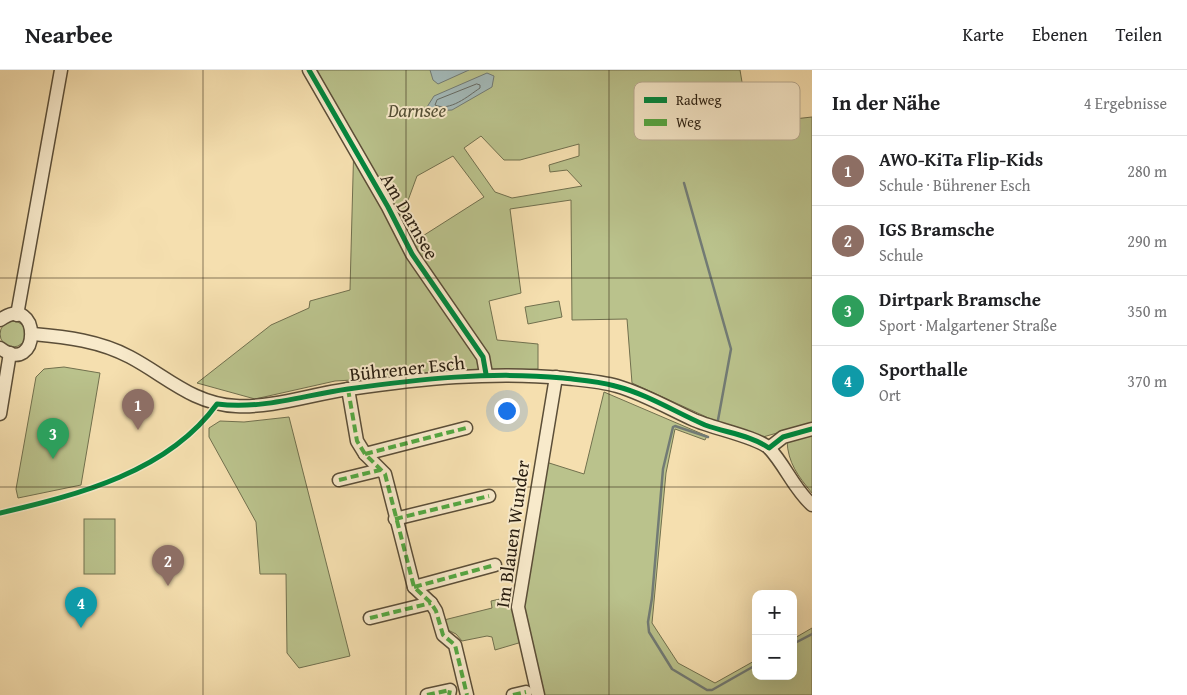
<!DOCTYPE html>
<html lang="de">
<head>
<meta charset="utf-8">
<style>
  body { margin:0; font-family:"Gentium Book Plus",serif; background:#f6f6f6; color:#202124 }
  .controls { position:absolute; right:15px; bottom:15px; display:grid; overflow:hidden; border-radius:10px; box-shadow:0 5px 20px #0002 }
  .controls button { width:45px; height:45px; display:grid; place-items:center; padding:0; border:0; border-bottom:1px solid #e0e0e0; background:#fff; color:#202124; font:25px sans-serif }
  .you { position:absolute; left:506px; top:340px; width:18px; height:18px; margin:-12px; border:4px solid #fff; border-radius:50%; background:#1a73e8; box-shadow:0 0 0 8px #1a73e833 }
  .badge { display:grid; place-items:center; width:32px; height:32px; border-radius:50%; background:#8f2418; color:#fff; font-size:16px; font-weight:700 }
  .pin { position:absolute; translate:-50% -41px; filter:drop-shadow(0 1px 2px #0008) }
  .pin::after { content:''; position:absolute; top:26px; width:18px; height:15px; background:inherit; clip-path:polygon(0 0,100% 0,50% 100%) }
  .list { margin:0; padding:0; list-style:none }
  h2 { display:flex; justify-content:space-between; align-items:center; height:65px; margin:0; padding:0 20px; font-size:21px }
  h2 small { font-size:16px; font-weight:400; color:#757577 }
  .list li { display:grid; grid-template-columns:32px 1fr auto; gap:15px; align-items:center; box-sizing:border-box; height:70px; padding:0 20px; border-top:1px solid #e0e0e0 }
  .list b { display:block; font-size:19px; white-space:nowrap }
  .list p { margin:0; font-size:16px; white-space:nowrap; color:#757577 }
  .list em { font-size:16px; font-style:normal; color:#757577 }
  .map { position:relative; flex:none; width:812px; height:625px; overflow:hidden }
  header { display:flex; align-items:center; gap:30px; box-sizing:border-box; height:70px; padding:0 25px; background:#fff; border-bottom:1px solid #e0e0e0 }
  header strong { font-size:24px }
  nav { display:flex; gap:28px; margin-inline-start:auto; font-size:18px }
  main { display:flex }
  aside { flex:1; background:#fff }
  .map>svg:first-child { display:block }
</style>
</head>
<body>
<header>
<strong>Nearbee</strong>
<nav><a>Karte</a><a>Ebenen</a><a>Teilen</a></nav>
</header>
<main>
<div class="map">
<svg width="812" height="625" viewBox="0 0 812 625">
  <rect width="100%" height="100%" fill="#f5dfaf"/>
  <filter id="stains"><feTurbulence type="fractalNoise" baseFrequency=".004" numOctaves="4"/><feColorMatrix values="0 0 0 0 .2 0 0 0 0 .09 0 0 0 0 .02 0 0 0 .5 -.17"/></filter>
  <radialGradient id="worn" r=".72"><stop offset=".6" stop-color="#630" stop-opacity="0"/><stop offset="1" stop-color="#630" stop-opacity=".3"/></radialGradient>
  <g fill="#bac28c" stroke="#71704e" fill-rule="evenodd">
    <path d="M317,0H740L749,54L812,47V353L763,367L713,350L632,313L627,249L572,250L571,130L510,139L521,223L489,231L497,270L538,274V299L335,311L255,329L197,313L271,255L309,238L310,231L350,220L354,69ZM481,66L504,90H520L579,74V86L549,95L550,102L567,100L582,116L512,128L495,122L464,78ZM453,86L484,127L418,169L403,144L417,106Z"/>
    <path d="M559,231L562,247L528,254L525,237Z"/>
    <circle cx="13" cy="264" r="13"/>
    <path d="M64,297L100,303L81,415L18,428L16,419L36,307L44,299Z"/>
    <path d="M604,322L707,366L705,370L675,359L666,403L652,553L678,593L715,613L756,590V606H793V569L812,558V625H542L523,542L546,392L584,404Z"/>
    <path d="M289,347L350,586L299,598L287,583L286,504H260L256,452L209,367V358L220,351L244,352Z"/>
    <path d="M812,364V423C798,406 788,393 787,371Z"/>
    <rect x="84" y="449" width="31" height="55"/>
    <path d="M513,526L522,572L495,580L492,567L487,566L462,571L456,564L446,559L444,550L492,538L491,531Z"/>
  </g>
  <g fill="#a3b9b8" stroke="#727b75">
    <path d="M430,0H469L438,14L433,10Z"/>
    <path d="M487,3L494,6L492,17L452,40L432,41L428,46H422V39L427,37L434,26Z"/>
  </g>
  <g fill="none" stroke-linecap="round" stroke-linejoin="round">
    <path stroke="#666b64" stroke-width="1" d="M477,14L480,15V18C468,26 450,42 435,35L437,30Z"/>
    <g stroke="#727b75" stroke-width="2.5">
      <path d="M684,113L731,279L718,350"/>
      <path d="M708,367L675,356L673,357L663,399L652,528L648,552L649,562L672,599L707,620H712L756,595"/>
      <path d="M793,574L812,564"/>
    </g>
    <defs>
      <g id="minor">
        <path d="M309,0L388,137L412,184L483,287L486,304"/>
        <path d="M17,245L61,0"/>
        <path d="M0,250C42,220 41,309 0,278"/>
        <path d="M33,264C67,267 100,271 130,287C166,306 193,334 236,336C273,338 312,324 349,319C420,309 491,301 563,308C581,310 600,311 617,316C644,324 668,338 694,350C712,358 757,367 769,378C785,395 794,419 812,435"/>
        <path d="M348,319L357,371L365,384L385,404L414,517L431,533L436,541L443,565L455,575L467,625"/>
        <path d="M0,344L10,283"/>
        <path d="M769,378L783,367L812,359"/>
        <path d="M365,384L466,358"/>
        <path d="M339,410L380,400"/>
        <path d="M395,449L489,426"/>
        <path d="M414,517L495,495"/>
        <path d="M370,548L431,533"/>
        <path d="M427,625L450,620L449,625"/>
        <path d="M513,625L526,622"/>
        <path d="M538,625L518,537L556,307"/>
      </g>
    </defs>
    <use href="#minor" stroke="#5b4e38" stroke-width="15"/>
    <use href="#minor" stroke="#f8eacb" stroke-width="12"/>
    <g stroke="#53a942" stroke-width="4" stroke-dasharray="8 4" stroke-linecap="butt">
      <path d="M348,319L357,371L365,384L385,404L414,517L431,533L436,541L443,565L455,575L467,625"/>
      <path d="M365,384L466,358"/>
      <path d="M339,410L380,400"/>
      <path d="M395,449L489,426"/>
      <path d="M414,517L495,495"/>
      <path d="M370,548L431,533"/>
      <path d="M427,625L450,620L449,625"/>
      <path d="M513,625L526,622"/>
    </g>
    <defs>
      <g id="cycleway">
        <path d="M309,0L388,137L412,184L483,287L486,304"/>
        <path d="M0,443C78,425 168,402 217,334C261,340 304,325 348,319C419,309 491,301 563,308C580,310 598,311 615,316C647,324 675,342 705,355C727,363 750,365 769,378L783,367L812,359"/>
      </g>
    </defs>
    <use href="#cycleway" stroke="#f8eacb" stroke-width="8"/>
    <use href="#cycleway" stroke="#00873e" stroke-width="5"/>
  </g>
  <path fill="none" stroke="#281d10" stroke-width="1" stroke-opacity="0.55" d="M203,0V625M406,0V625M609,0V625M0,208H812M0,417H812"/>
  <g text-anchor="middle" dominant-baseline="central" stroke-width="4" stroke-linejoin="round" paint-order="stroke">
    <g font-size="19" font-style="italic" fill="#544f35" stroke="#f8eacb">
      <text x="417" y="40">Darnsee</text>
    </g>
    <g font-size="19" fill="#281d10" stroke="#f8eacb">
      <text transform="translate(410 146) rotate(60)">Am Darnsee</text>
      <text transform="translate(407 298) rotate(-6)">Bührener Esch</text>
      <text transform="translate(512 464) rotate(-82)">Im Blauen Wunder</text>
    </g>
  </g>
  <rect x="634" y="12" width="166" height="58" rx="8" fill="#f8eacb" stroke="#baac93" stroke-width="1"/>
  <rect x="644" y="27" width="23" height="6" fill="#00873e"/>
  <rect x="644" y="49" width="23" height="7" fill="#53a942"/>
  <g font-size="14" fill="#281d10">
    <text x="676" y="35">Radweg</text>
    <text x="676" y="57">Weg</text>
  </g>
  <rect width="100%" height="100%" filter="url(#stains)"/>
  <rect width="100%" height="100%" fill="url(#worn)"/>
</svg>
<div class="controls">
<button>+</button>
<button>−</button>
</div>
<div class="you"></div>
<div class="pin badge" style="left:138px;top:360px;background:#8d6e63">1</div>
<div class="pin badge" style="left:168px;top:516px;background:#8d6e63">2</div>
<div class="pin badge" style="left:53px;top:389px;background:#2e9e5b">3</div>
<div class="pin badge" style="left:81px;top:558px;background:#0f9aa8">4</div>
</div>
<aside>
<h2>In der Nähe<small>4 Ergebnisse</small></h2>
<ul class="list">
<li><span class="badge" style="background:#8d6e63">1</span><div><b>AWO-KiTa Flip-Kids</b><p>Schule · Bührener Esch</p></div><em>280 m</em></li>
<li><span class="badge" style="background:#8d6e63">2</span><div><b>IGS Bramsche</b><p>Schule</p></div><em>290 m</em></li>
<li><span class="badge" style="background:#2e9e5b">3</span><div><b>Dirtpark Bramsche</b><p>Sport · Malgartener Straße</p></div><em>350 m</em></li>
<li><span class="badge" style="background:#0f9aa8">4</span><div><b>Sporthalle</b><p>Ort</p></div><em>370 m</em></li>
</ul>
</aside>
</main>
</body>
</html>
